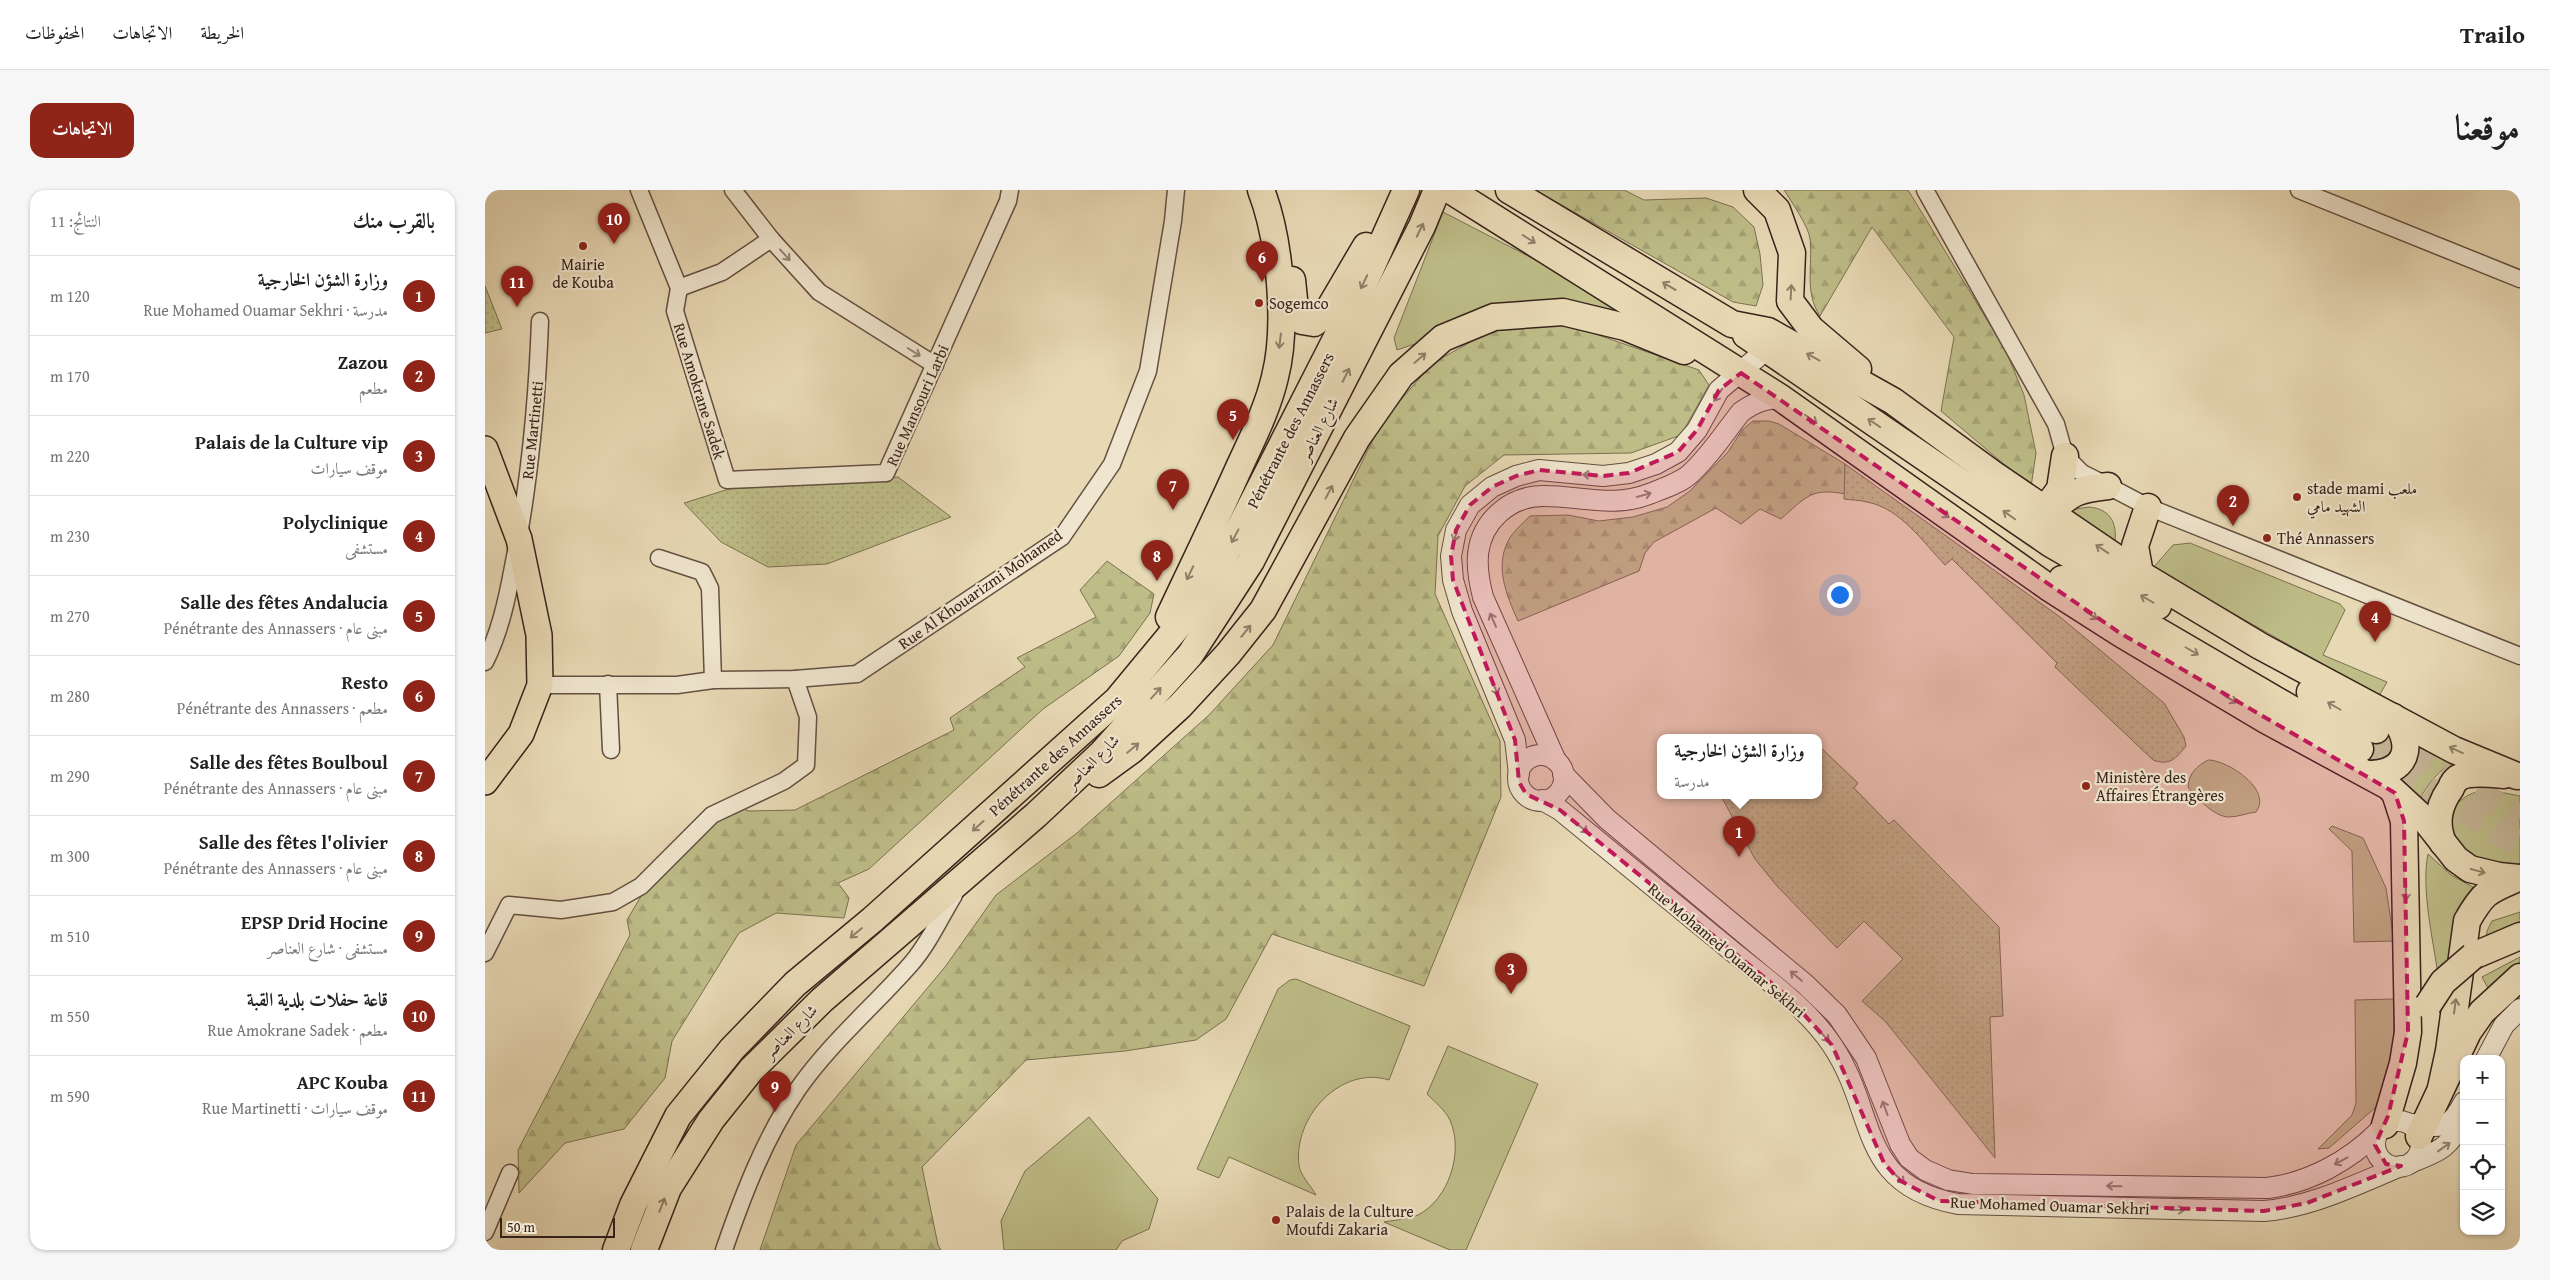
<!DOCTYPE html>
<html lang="ar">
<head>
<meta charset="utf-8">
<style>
  body { margin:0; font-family:"Gentium Book Plus",Amiri,serif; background:#f6f6f6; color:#222; direction:rtl }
  .controls { position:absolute; right:15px; bottom:15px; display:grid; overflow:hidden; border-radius:10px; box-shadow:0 1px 4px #0004 }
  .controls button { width:45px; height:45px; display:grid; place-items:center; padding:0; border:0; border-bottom:1px solid #e0e0e0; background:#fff; color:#222; font:25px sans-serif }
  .scale { position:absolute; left:15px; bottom:12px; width:115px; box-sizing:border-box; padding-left:5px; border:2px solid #38231b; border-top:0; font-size:14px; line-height:18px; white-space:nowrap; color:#38231b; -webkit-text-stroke:4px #f0e6cf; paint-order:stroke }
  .you { position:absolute; left:1354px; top:404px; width:18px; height:18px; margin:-12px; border:4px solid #fff; border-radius:50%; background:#1a73e8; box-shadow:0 0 0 8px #1a73e833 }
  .badge { display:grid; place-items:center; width:32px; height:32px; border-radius:50%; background:#8f2418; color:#fff; font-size:16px; font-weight:700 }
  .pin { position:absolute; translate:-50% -41px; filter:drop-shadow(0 1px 2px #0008) }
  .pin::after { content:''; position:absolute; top:26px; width:18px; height:15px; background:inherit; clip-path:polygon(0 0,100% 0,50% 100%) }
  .popup { position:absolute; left:1172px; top:544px; width:165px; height:65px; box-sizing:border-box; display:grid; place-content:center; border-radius:10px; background:#fff; filter:drop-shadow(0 1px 4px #0005); font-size:16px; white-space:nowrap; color:#767676 }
  .popup b { font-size:19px; color:#222 }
  .popup::after { content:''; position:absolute; left:50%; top:100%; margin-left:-10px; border:10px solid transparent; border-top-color:#fff }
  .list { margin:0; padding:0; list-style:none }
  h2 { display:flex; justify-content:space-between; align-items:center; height:65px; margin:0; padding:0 20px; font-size:21px }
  h2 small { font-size:16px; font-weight:400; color:#767676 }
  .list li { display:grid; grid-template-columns:32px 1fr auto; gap:15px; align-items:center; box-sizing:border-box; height:80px; padding:0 20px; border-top:1px solid #e0e0e0 }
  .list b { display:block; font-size:19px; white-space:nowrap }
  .list p { margin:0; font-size:16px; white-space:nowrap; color:#767676 }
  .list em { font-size:16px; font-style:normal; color:#767676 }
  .icon { flex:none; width:28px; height:28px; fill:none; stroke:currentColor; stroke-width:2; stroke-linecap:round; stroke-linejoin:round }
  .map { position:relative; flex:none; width:2035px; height:1060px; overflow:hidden; direction:ltr; border-radius:15px }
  header { display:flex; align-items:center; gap:30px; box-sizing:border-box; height:70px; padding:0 25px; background:#fff; border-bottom:1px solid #e0e0e0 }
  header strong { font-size:24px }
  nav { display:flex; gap:28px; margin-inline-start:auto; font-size:18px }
  .intro { display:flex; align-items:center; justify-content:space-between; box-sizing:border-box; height:120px; padding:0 30px }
  h1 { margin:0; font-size:35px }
  .button { padding:12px 22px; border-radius:15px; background:#8f2418; color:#fff; font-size:18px; font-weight:700 }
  main { display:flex; gap:30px; padding:0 30px }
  aside { flex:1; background:#fff; border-radius:15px; box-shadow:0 1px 4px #0004 }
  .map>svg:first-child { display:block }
</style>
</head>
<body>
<header>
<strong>Trailo</strong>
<nav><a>الخريطة</a><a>الاتجاهات</a><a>المحفوظات</a></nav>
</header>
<div class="intro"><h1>موقعنا</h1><a class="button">الاتجاهات</a></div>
<main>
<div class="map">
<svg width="2035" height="1060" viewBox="0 0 2035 1060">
  <defs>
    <pattern id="forest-firs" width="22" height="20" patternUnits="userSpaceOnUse" patternTransform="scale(1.25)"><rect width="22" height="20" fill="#bebd88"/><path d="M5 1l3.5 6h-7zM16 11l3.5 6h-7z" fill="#a4a275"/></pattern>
    <pattern id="park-dots" width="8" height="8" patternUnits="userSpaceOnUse" patternTransform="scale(1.25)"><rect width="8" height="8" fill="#bebd88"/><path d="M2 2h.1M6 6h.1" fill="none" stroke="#a4a275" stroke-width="1.8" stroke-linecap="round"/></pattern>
  </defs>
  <rect width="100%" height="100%" fill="#e8d9b5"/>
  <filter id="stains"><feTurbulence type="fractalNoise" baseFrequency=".004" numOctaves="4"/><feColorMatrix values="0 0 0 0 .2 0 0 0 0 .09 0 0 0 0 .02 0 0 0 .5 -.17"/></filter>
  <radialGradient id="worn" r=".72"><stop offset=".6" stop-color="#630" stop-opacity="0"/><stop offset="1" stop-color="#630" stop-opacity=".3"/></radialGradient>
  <g fill="#bebd88" stroke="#7b7052">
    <path d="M958,22L1151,122L1121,119L945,149L912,160L909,148Z"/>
    <path d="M1604,317C1625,319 1632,332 1630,352L1585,320Z"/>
    <path d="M1705,353L1855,414L1860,420L1838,465L1902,492L1894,506L1668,378L1688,355Z"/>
    <path d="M1926,546L1971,569C1955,580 1942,594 1934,611L1908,585Z"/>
    <path d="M1723,570C1743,570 1788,600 1771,622C1762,623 1753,627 1744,627C1729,627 1712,608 1703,597C1704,583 1712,576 1723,570Z"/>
    <path d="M2004,600L2035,606V679L1979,667C1976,659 1969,651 1967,643C1960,616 1981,601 2004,600Z"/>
    <path d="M1847,636L1878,648L1901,698L1909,751L1869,752L1867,661L1844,639Z"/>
    <path d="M1943,664L1966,685L1988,697C1979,708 1970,720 1968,735C1964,758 1971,765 1953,785C1948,749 1936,699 1943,664Z"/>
    <path d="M2035,722V736L2001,751L2002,741L2007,731Z"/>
    <path d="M2035,767V776L2004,800L1997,787Z"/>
    <path d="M811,789L925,836L904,890C856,875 808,927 814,975C815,985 826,996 831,1005L744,967L734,988L712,979L793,799L805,790Z"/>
    <path d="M1909,809V867L1891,917L1844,958L1833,959L1867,925L1871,913L1870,810Z"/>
    <path d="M963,856L1053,894L981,1060H965L899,1032C910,1030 924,1029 933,1025C964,1009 979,962 965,930C960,920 950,912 942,904Z"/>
    <path d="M604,927L673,1009L664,1039L637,1051L631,1060H519L516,1031L540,981Z"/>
  </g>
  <g fill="url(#forest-firs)" stroke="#7b7052">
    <path d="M1050,0H1139L1159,10L1221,8L1248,17L1269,37L1275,64L1278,95L1271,116L1248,112Z"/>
    <path d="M1299,0H1423L1521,161L1539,205L1551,263L1546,297L1456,221L1469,147L1387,37L1335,126C1319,102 1328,75 1325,49C1324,37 1306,11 1299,0Z"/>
    <path d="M1079,133L1214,180L1224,195L1196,245L1146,263L1019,265L980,296L953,346L950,404L1015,551L1016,607L939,796L787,744L741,829L711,850L640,861L541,870L437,977L453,1055L456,1060H275L311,955L460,777L511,705L592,643L724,525L788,455L897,231L948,173L1014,136Z"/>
    <path d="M1268,231H1284L1294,234L1360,274V304C1326,297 1320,308 1296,329L1275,319L1256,334L1231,318L1169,352L1160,363L1154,381L1033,431C1021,404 1008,374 1026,346C1031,339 1039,332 1045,326L1083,325L1114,331L1148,327L1182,317L1205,301L1243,262L1257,240Z"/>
    <path d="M622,371L669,404L665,423L634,466L558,519L384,679L353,693L364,708L359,728L291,723L254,743L187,851L180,888L139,939L80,953L34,1003L33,960L145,745L142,730L175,674L244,614L264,621L310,620L469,540L465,528L540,477L532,468L611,427L595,400Z"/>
  </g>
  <g fill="url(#park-dots)" stroke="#7b7052">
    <path d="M0,96L17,139L0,143Z"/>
    <path d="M1360,274L1575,427L1679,513L1699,547L1701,556C1691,569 1684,576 1668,570L1570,477L1572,473L1467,369L1460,375C1438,352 1415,318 1382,312C1375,310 1366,310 1359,309Z"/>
    <path d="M413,287L466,327L342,374L283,377L236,352L199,313L244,299Z"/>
    <path d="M1333,555L1373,593L1369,598L1404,634L1409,630L1514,737L1518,826L1505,827L1510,968L1400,831L1377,811L1418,769L1379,731L1352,758L1292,696L1270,669L1236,606H1333Z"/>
  </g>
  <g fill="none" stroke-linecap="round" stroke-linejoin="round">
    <g stroke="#c5b596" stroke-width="26" stroke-dasharray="26 13" stroke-linecap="butt">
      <path d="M1891,540L2035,628"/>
      <path d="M1875,559L2035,654"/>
    </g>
    <defs>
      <g id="minor">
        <path d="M154,0L194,98L190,121L242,290L401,283L523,11L525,0"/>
        <path d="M248,0L286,49L334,102L450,175"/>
        <path d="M1440,0L1571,234L1580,266L1597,283L1623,296L1663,317L2035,466"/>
        <path d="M1814,0L2035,89"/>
        <path d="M194,98L237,82L286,49"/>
        <path d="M174,368L217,382L225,398L228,490"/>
        <path d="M0,472C15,442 22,409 28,377C44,297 52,213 55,131"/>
        <path d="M123,494L126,560"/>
        <path d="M55,495H192L228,490L310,489L372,484L577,347L627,274L663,181L688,31L691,0"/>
        <path d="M0,763L24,715L76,720L128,712L156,696L227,625L299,591L321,575L323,527L310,489"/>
        <path d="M0,1042L25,983"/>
        <path d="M239,1060C258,1005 280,947 313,899C345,853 388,817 425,775C443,755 455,728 469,705"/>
      </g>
      <g id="tertiary">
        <circle cx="1056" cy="588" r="23"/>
        <path d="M1071,571L998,407C990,376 988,347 1014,323C1026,312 1042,306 1059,306C1095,306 1129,318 1164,304C1177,299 1195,293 1205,284C1225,266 1240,242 1256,222C1270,212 1279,209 1296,208"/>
        <path d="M1034,584L1030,550L977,421L968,390L966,366L971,340L985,315L1007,297L1031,286L1054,280L1118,286L1144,283L1171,274L1193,262L1212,240L1234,200L1281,160"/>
        <path d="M1078,584L1122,629L1320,794L1352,825L1381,868L1415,954L1424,968L1440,980L1463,990L1488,994L1782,998C1824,993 1864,971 1894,941"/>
        <path d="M1057,610L1075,620C1131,666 1187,712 1242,757C1278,787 1321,816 1347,855C1393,923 1371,995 1473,1014L1779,1021C1827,1017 1872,994 1916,976"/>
        <path d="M2001,869L2019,835L2035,819"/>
        <circle cx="1913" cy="954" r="23"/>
        <path d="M1926,934C1956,937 1964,941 1979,912"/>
        <path d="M1927,972C1956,961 1964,957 1979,930"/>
      </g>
      <path id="primary" d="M0,259L34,349L54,445L55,495L36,544L0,592"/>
      <g id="trunk">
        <path d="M965,0L1296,208L1563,397L1635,443L1781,530L1903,596L1941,631L1971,669L1985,679L2014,686L2035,688"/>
        <path d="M1024,0L1247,134L1283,141L1408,211L1508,284L1655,384L1775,456L1969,560L2032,586"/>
        <path d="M1272,0L1292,20L1307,63L1305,111L1326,139L1373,179"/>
        <path d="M807,90L810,119L817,131L829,133L841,124L881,56"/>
        <path d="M1261,145L1566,354L1673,416"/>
        <path d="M1561,318L1575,299L1580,266"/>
        <path d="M1565,324C1585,302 1594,299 1623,296"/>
        <path d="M1655,384L1650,356L1663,317"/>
        <path d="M1577,389L1618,409L1875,559"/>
        <path d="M684,427C707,378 730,331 752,282C766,251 782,221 790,187C803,136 795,49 776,0"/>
        <path d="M1825,502L1891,540"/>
        <path d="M614,584L647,560L695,516L743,464L778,420L872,248L916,185L958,148L1009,127L1078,122L1140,137L1199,161"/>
        <path d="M1882,584C1922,584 1931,556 1908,527"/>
        <path d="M1958,653C1950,633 1953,616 1966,598C1967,595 1970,590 1973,588C1984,581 2006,584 2019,585"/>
        <path d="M1988,766L2035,746"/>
        <path d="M1956,898L1964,861L1982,731C1999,701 2003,701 2033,688"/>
        <path d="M1900,935L1918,873L1923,842L1919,631L1910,603"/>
        <path d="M1934,946L1983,842L1997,822L2035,787"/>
        <path d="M131,1060L148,1015L193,926L247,859L310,794L387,730L632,510L704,423L748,351L877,98L921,0"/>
        <path d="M159,1060L183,998L226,930L266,880L337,810L551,625L617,563L705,465L766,371L937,36L952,0"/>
      </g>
    </defs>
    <use href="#minor" stroke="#645042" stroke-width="19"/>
    <use href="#tertiary" stroke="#645042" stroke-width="22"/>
    <use href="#primary" stroke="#38231b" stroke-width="28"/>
    <use href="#trunk" stroke="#38231b" stroke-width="29"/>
    <use href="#minor" stroke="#f0e6cf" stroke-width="16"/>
    <use href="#tertiary" stroke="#f0e6cf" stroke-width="20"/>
    <use href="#primary" stroke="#e8d9b5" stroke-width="25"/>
    <use href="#trunk" stroke="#e8d9b5" stroke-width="26"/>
    <defs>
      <path id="trunk-bridge" d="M1943,815L1958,792L1988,766"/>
    </defs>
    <use href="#trunk-bridge" stroke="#38231b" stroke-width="29" stroke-linecap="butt"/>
    <use href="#trunk-bridge" stroke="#e8d9b5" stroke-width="26"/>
  </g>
  <defs><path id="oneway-shaft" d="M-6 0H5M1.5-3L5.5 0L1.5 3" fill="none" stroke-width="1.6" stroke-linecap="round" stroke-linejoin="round" transform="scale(1.25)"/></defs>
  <g stroke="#907e68">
    <use href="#oneway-shaft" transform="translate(935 40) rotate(-64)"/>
    <use href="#oneway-shaft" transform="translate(1044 49) rotate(32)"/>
    <use href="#oneway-shaft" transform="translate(879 92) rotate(115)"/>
    <use href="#oneway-shaft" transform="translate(1184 96) rotate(-149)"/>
    <use href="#oneway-shaft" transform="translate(1306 102) rotate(-87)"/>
    <use href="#oneway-shaft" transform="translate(795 151) rotate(97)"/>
    <use href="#oneway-shaft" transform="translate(1328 167) rotate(-151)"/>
    <use href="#oneway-shaft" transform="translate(935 168) rotate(-41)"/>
    <use href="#oneway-shaft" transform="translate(861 185) rotate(-63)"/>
    <use href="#oneway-shaft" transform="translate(1326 229) rotate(35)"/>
    <use href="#oneway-shaft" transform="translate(1389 233) rotate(-146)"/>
    <use href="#oneway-shaft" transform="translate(844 302) rotate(-62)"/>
    <use href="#oneway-shaft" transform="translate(1458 323) rotate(35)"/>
    <use href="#oneway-shaft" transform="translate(1524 325) rotate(-145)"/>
    <use href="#oneway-shaft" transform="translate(750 346) rotate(118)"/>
    <use href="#oneway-shaft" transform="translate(1617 359) rotate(-146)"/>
    <use href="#oneway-shaft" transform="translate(705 383) rotate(116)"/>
    <use href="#oneway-shaft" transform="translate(1662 409) rotate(-150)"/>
    <use href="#oneway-shaft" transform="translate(1606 425) rotate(33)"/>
    <use href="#oneway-shaft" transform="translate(761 441) rotate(-51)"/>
    <use href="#oneway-shaft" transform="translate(1707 461) rotate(30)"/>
    <use href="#oneway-shaft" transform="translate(671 503) rotate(-48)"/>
    <use href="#oneway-shaft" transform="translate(1745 509) rotate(31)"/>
    <use href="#oneway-shaft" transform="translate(1849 516) rotate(-150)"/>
    <use href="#oneway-shaft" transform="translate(648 558) rotate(-40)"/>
    <use href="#oneway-shaft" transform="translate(1971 560) rotate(-155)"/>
    <use href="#oneway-shaft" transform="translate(493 636) rotate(138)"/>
    <use href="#oneway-shaft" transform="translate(1993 681) rotate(15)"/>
    <use href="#oneway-shaft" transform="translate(1921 703) rotate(90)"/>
    <use href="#oneway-shaft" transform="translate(371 743) rotate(140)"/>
    <use href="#oneway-shaft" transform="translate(1970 816) rotate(-82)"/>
    <use href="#oneway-shaft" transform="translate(177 1015) rotate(-69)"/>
  </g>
  <g stroke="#948475">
    <use href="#oneway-shaft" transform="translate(300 65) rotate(48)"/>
    <use href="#oneway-shaft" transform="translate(429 162) rotate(32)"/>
    <use href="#oneway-shaft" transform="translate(1233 205) rotate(124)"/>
    <use href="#oneway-shaft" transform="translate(1105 285) rotate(-176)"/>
    <use href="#oneway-shaft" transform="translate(1159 305) rotate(-15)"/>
    <use href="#oneway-shaft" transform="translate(971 344) rotate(106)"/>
    <use href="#oneway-shaft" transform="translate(1008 430) rotate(-114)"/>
    <use href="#oneway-shaft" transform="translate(1010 498) rotate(67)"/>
    <use href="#oneway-shaft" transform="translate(1097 638) rotate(39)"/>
    <use href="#oneway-shaft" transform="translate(1311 786) rotate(-140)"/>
    <use href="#oneway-shaft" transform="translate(1339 846) rotate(49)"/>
    <use href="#oneway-shaft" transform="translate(1400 918) rotate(-110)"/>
    <use href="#oneway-shaft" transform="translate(1959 957) rotate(-36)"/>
    <use href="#oneway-shaft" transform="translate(1856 971) rotate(152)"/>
    <use href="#oneway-shaft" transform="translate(1414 988) rotate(42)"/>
    <use href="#oneway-shaft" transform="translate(1629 996) rotate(-179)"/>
    <use href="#oneway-shaft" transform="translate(1692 1020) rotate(1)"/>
  </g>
  <path fill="#c2185b" fill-opacity="0.2" stroke="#c2185b" stroke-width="4" stroke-dasharray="10 6" stroke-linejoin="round" d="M1256,183L1635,443L1910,603L1919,631L1923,842L1903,926L1890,955L1901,974L1916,976L1822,1013L1779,1021L1454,1011L1414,990L1399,973L1347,855L1301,805L1075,620L1041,604L1034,592L1030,550L968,390L966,366L971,340L985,315L1007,297L1031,286L1054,280L1118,286L1144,283L1193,262L1212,240L1234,200Z"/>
  <g fill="#8f2418" stroke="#f0e6cf" stroke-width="2">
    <circle cx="98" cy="56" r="5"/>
    <circle cx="774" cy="113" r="5"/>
    <circle cx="1812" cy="307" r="5"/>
    <circle cx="1782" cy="348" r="5"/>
    <circle cx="1601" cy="596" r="5"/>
    <circle cx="791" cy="1030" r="5"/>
  </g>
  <g text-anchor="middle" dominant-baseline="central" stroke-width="4.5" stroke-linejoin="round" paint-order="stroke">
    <g font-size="16" fill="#38231b" stroke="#f0e6cf" text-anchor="start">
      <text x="98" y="74" text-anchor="middle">Mairie<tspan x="98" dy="18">de Kouba</tspan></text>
      <text x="784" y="113">Sogemco</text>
      <text x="1822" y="298">stade mami ملعب<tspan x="1822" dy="18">الشهيد مامي</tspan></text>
      <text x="1792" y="348">Thé Annassers</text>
      <text x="1611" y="587">Ministère des<tspan x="1611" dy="18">Affaires Étrangères</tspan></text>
      <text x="801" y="1021">Palais de la Culture<tspan x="801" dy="18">Moufdi Zakaria</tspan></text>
    </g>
    <g font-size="16" fill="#38231b" stroke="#f0e6cf">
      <text transform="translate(215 201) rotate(73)">Rue Amokrane Sadek</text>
      <text transform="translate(432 215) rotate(-66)">Rue Mansouri Larbi</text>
      <text transform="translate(833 239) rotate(-63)">شارع العناصر</text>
      <text transform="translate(47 240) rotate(-84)">Rue Martinetti</text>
      <text transform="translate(805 240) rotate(-63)">Pénétrante des Annassers</text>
      <text transform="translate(495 399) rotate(-35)">Rue Al Khouarizmi Mohamed</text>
      <text transform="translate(570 565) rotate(-42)">Pénétrante des Annassers</text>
      <text transform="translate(607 571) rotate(-45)">شارع العناصر</text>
      <text transform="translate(1242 760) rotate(40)">Rue Mohamed Ouamar Sekhri</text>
      <text transform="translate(305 841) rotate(-45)">شارع العناصر</text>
      <text transform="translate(1565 1015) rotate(2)">Rue Mohamed Ouamar Sekhri</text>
    </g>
  </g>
  <rect width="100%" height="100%" filter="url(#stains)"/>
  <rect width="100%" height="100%" fill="url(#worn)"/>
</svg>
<div class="controls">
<button>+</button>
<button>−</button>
<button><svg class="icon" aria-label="locate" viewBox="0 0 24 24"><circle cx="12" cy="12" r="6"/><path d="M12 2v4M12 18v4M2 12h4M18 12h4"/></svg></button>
<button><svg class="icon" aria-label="layers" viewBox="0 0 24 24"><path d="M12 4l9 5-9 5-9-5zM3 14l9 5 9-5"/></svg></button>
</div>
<div class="scale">50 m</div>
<div class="you"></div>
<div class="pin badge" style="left:1254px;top:667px">1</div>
<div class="popup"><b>وزارة الشؤن الخارجية</b>مدرسة</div>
<div class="pin badge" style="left:1748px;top:336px">2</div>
<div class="pin badge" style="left:1026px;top:804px">3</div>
<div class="pin badge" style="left:1890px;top:452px">4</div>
<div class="pin badge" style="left:748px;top:250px">5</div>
<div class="pin badge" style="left:777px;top:92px">6</div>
<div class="pin badge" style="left:688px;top:320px">7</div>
<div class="pin badge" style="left:672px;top:391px">8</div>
<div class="pin badge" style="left:290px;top:922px">9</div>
<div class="pin badge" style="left:129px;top:54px">10</div>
<div class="pin badge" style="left:32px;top:117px">11</div>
</div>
<aside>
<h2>بالقرب منك<small>النتائج: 11</small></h2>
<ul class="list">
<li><span class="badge">1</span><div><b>وزارة الشؤن الخارجية</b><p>مدرسة · Rue Mohamed Ouamar Sekhri</p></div><em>120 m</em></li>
<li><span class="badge">2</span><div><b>Zazou</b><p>مطعم</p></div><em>170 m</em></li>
<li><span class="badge">3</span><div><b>Palais de la Culture vip</b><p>موقف سيارات</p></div><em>220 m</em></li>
<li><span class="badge">4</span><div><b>Polyclinique</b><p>مستشفى</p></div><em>230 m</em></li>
<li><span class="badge">5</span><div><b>Salle des fêtes Andalucia</b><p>مبنى عام · Pénétrante des Annassers</p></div><em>270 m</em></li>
<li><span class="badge">6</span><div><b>Resto</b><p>مطعم · Pénétrante des Annassers</p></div><em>280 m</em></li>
<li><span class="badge">7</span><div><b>Salle des fêtes Boulboul</b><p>مبنى عام · Pénétrante des Annassers</p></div><em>290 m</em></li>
<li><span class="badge">8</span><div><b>Salle des fêtes l'olivier</b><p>مبنى عام · Pénétrante des Annassers</p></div><em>300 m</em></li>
<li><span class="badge">9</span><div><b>EPSP Drid Hocine</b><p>مستشفى · شارع العناصر</p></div><em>510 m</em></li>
<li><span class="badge">10</span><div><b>قاعة حفلات بلدية القبة</b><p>مطعم · Rue Amokrane Sadek</p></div><em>550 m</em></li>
<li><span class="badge">11</span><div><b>APC Kouba</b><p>موقف سيارات · Rue Martinetti</p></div><em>590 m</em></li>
</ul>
</aside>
</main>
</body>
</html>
